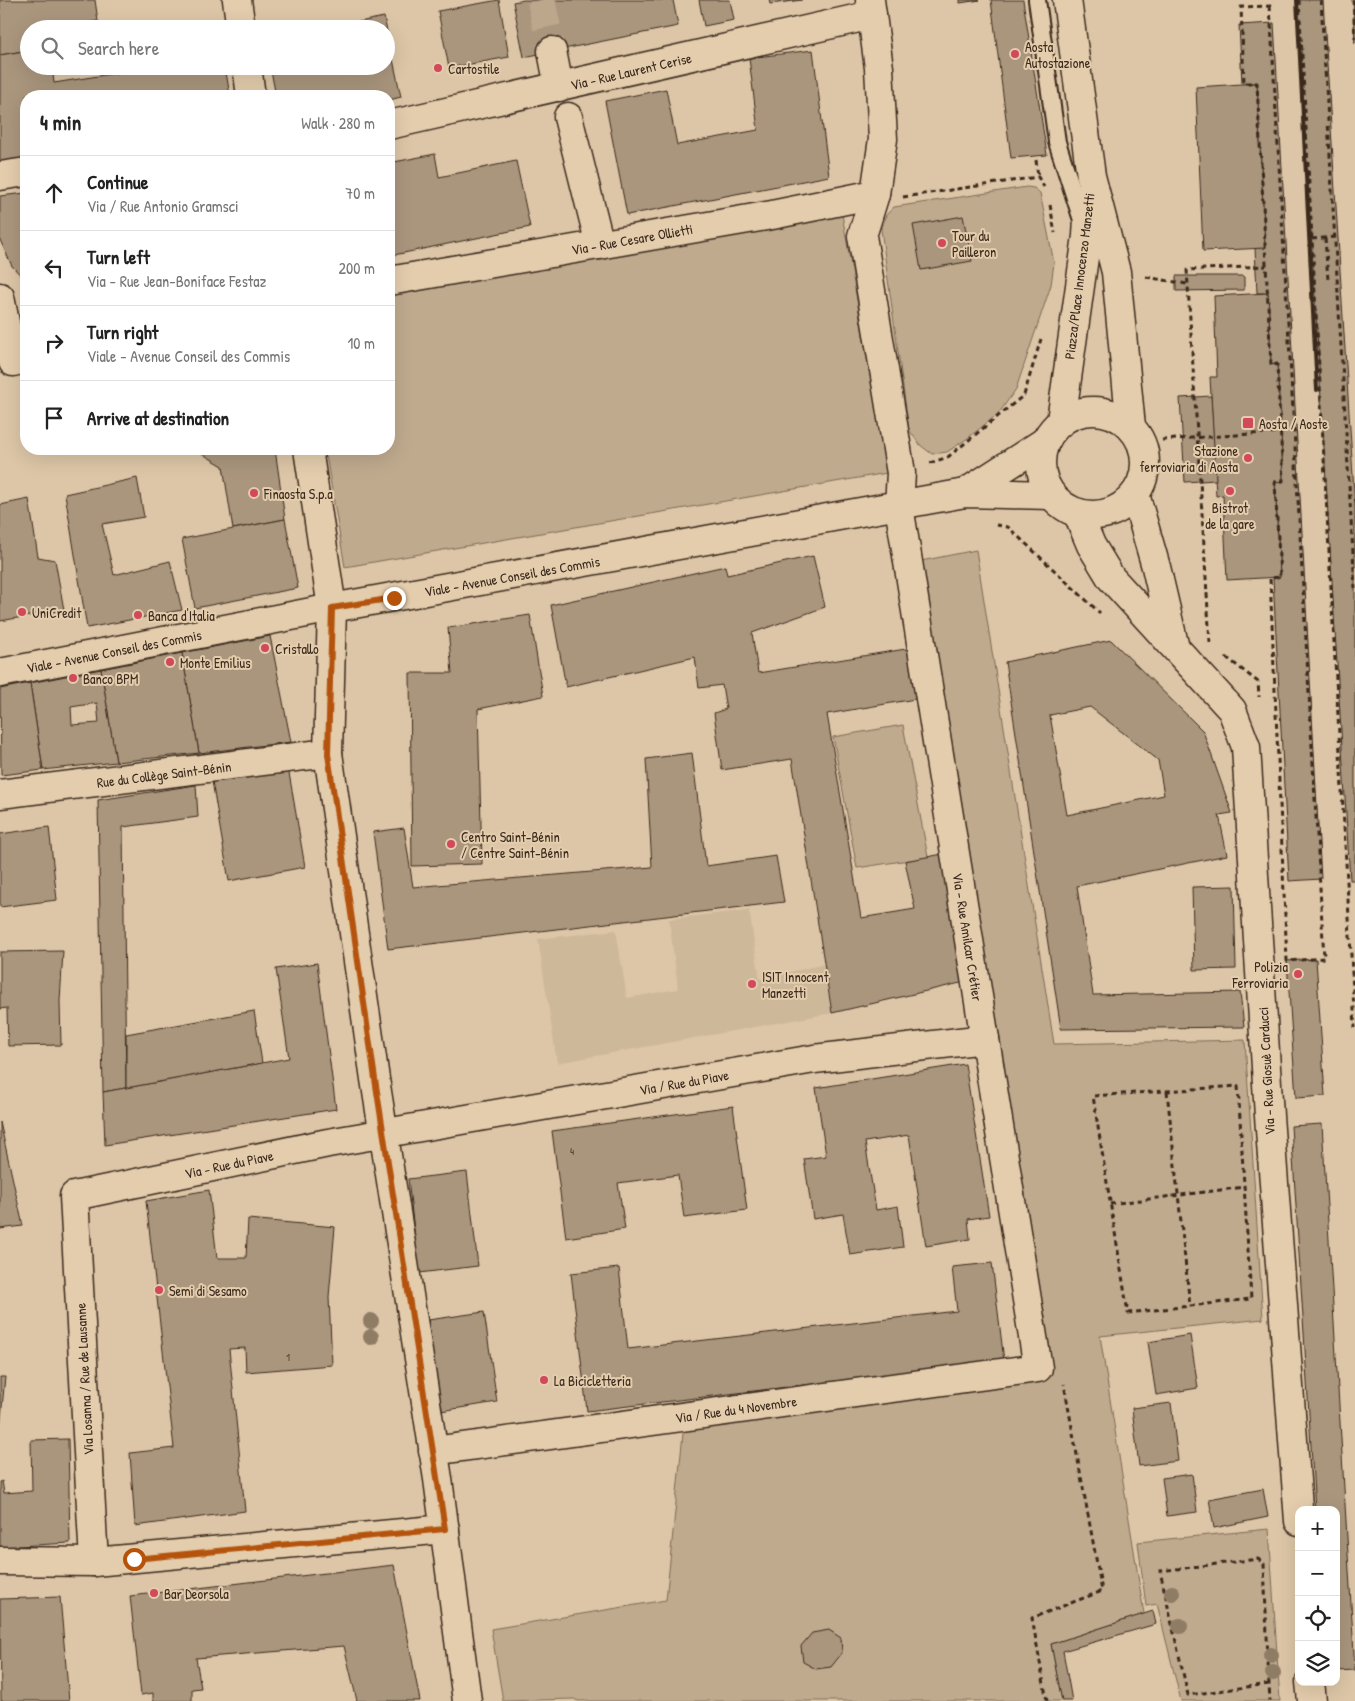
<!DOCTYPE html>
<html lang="en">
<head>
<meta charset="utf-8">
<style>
  body { margin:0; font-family:"Patrick Hand",sans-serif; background:#f2f2f2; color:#222 }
  .controls { position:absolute; right:15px; bottom:15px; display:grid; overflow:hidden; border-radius:10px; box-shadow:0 5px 20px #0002 }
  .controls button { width:45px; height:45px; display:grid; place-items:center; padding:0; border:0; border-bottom:1px solid #e0e0e0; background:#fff; color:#222; font:25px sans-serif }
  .stop { position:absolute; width:15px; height:15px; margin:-11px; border:4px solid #b45309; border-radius:50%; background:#fff }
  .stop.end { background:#b45309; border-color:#fff; box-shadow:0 1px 5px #0008 }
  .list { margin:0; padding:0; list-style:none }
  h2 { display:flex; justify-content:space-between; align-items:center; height:65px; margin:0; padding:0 20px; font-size:21px }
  h2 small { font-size:16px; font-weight:400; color:#767676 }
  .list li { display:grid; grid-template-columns:32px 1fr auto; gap:15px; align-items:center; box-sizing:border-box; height:75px; padding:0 20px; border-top:1px solid #e0e0e0 }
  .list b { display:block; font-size:19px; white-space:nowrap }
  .list p { margin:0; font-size:16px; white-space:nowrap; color:#767676 }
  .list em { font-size:16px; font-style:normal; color:#767676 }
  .icon { flex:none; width:28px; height:28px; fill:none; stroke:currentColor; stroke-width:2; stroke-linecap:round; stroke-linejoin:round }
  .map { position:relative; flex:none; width:1355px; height:1701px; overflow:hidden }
  .search { position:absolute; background:#fff; box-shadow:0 5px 20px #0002; left:20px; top:20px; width:375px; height:55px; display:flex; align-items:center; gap:12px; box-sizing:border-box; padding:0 18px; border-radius:28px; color:#767676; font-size:19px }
  .panel { position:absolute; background:#fff; box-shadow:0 5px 20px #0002; left:20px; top:90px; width:375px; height:365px; border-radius:20px }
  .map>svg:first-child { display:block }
</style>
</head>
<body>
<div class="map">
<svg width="1355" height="1701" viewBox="0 0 1355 1701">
  <rect width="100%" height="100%" fill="#ddc6a7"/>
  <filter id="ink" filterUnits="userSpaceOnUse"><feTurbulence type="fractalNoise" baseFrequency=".02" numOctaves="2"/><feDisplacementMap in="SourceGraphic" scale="10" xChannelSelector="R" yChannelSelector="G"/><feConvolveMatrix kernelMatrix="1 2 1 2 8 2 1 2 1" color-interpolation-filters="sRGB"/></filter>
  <g filter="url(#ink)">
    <path fill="#ceb89a" d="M749,910L760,979L824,964L832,1013L557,1063L538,939L616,930L627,998L678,989L669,919Z"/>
    <g fill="#bfaa8e" stroke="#7d6a56">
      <path d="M1027,187L1034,188L1040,193L1054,263L1051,285L1016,389L999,413L968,438L947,452L932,454L920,445L909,430L881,229L886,215L894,207Z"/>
      <path d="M842,214L887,473L345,567L325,449H389V293Z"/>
      <path d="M976,550L1054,1044L1245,1040L1263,1319L1100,1336L1144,1614L1051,1644L1062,1701H578L574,1699L503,1701L491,1629L666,1600L684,1424L1049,1377L921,561Z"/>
      <path d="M903,725L928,857L857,868L833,737Z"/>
      <path d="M1269,1529L1280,1701H1181L1157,1604L1146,1606L1138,1542Z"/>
    </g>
    <g fill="#aa967d" stroke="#3b2a1e" fill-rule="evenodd">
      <path d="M0,0H95L98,21L46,29H29V50L0,55Z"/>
      <path d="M499,0L509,57L449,68L438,11Z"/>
      <path d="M524,0H673L678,26L524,57L513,2Z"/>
      <path d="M699,0H730L734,20L704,26Z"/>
      <path d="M769,0H802L770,4Z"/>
      <path d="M960,0H980L960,3Z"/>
      <path d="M991,0H1023L1047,155L1011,158Z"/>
      <path d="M1297,0H1323L1355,508V880H1350Z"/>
      <path d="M1353,0H1355V43Z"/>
      <path d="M384,17L401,97L389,100V96H276L270,66H386V29H345L344,25Z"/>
      <path d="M1274,23L1321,879L1289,881L1273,578L1280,577L1275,482L1283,481L1277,364L1271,365L1268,293H1257L1255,248H1265L1257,83H1242L1239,25Z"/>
      <path d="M219,26L220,29H198Z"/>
      <path d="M29,50V66H52L54,83L161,66H225L230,96H26V158L0,162V55Z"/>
      <path d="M813,50L829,176L627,215L605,101L666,89L677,145L758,130L749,58Z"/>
      <path d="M1257,83L1265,248L1203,251L1196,87Z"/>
      <path d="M435,154L439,177L516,161L530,227L389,256V163Z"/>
      <path d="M26,193V281L12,266L0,240V196Z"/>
      <path d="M963,216L972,261L921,270L913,225Z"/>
      <path d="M1176,276H1244V290L1176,291Z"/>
      <path d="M1268,293L1271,365L1277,364L1281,432L1283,481L1275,482L1280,577L1227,580L1223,495L1216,496L1211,396L1210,377H1217L1214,296Z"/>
      <path d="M1211,396L1216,480L1185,482L1180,398Z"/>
      <path d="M194,449H275L285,519L233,529L223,466Z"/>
      <path d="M137,478L144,517L102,524L114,575L170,561L182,610L87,628L65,494Z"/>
      <path d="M29,499L38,557L55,560L64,610L0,621V505Z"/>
      <path d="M285,519L298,588L195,608L182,539Z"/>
      <path d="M813,556L825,607L752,633L758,673L918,647L927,697L827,714L861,918L915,909L905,861L943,854L969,981L832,1013L792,759L722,770L714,713L726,709L722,685L699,688L695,657L566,687L551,605L725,566L727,575Z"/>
      <path d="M530,615L543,696L478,709L482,864L412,866L410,673H452L448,628Z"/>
      <path d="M270,636L291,742L199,753L182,653Z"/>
      <path d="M1111,640L1203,731L1232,813L1219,815L1227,855L1077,886L1093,995L1240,992L1244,1027L1061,1029L1005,662ZM1090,707L1158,760L1164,795L1067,815L1050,715Z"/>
      <path d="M182,653L199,753L116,762L101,669Z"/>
      <path d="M101,669L116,762L43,770L30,683ZM97,703L99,723L72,725L71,707Z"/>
      <path d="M30,683L43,770L1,775L0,689Z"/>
      <path d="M692,753L706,866L776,856L784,902L388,949L373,832L404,828L413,887L652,867L646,759Z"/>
      <path d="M288,767L305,867L229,881L212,781Z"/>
      <path d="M196,785L198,817L123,827L126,1088L103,1092L98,800Z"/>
      <path d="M49,827L57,900L0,907V834Z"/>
      <path d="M1234,886L1236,969L1194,970L1192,887Z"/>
      <path d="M63,951L60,1001L61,1045L8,1046L7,1008L0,1009V952Z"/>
      <path d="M1316,959L1325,1096L1296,1098L1287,961Z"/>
      <path d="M317,963L336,1109L105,1145L103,1092L289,1058L276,969Z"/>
      <path d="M254,1011L262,1063L126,1088V1034Z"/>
      <path d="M965,1064L989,1216L968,1219L970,1239L926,1246L909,1135L865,1142L876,1210L898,1206L903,1247L850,1255L843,1214L813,1219L804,1159L826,1156L816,1088Z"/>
      <path d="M733,1106L747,1210L684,1218L678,1175L618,1183L625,1229L566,1238L552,1131Z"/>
      <path d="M0,1122L23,1226L0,1229Z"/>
      <path d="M1322,1124L1355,1670L1336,1671V1510H1315L1291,1126Z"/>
      <path d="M467,1172L478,1266L419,1273L408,1179Z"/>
      <path d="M209,1190L217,1258H246L248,1219L335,1227L329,1297L332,1365L246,1372L245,1348L229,1349L245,1511L135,1526L130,1453L174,1448L146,1201Z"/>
      <path d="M992,1263L1004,1361L587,1411L571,1273L619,1268L628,1349L957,1311L952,1267Z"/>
      <path d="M484,1312L497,1402L441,1411L428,1320Z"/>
      <path d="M1190,1335L1198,1388L1156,1395L1148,1342Z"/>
      <path d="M0,1377H5L0,1428Z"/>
      <path d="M1171,1403L1178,1461L1139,1466L1132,1408Z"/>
      <path d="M68,1439L70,1543L0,1547V1482L2,1481L4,1493L32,1491L31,1440Z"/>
      <path d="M1192,1474L1197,1512L1167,1516L1162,1478Z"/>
      <path d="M1263,1489L1268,1517L1214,1528L1209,1499Z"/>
      <path d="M394,1565L420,1701H357L344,1646L196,1658L201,1688L192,1689V1701H153V1693L141,1695L130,1596Z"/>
      <path d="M60,1597L69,1701H1L0,1599Z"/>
      <path d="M1153,1611L1156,1624L1063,1651L1072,1701H1062L1051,1644Z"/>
      <path d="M829,1630L841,1638L842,1653L831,1667L816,1669L803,1662L801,1646L812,1633Z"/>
    </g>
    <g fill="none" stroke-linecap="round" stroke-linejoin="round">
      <path stroke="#bda78c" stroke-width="28" stroke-dasharray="28 14" stroke-linecap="butt" d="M541,0L552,51"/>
      <defs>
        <path id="service" d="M1037,0L1057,142L1082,220"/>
        <g id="minor">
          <path d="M237,0L241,29"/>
          <path d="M552,51L559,87"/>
          <path d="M247,66L251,96"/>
          <path d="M568,117L600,245"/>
          <path d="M389,125L872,15"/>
          <path d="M0,176L26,172"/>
          <path d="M389,281L772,215L875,194"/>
          <path d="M0,297L13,362L26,359"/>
          <path d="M308,449L332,608L328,753L375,1079L438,1479L467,1701"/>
          <path d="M965,493L1044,442"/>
          <path d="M0,673L332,608L965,493L1051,495"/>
          <path d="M0,794L328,753"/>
          <path d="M433,1451L1038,1368L899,506L901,473L862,236L875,194L883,139L879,68L870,0"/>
          <path d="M0,1561L94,1562L445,1529"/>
          <path d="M94,1562L74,1196L328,1143L814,1059L985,1039"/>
        </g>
        <g id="tertiary">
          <path d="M1067,0L1091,176L1116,272L1131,427"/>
          <circle cx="1093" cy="463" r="52"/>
          <path d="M1061,421L1087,236L1089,200"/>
          <path d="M1135,494L1156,567L1174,644"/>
          <path d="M1078,514L1091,545L1111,578L1232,710L1246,747L1269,1116L1299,1521"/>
          <path d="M1310,1682L1312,1701"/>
        </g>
      </defs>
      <use href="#service" stroke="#3b2a1e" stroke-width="20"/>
      <use href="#minor" stroke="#3b2a1e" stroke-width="31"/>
      <use href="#tertiary" stroke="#3b2a1e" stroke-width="31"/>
      <g stroke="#3b2a1e" stroke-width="3" stroke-dasharray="5 4" stroke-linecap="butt">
        <path d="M1299,0L1355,1028"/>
        <path d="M1321,0L1355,588"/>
        <path d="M1353,0L1355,39"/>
        <path d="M1270,6L1324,958L1287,961L1270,578L1280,577L1275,482L1283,481L1277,364L1271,365L1257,83H1244L1241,7Z"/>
        <path d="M1036,160L1038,177"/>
        <path d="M903,197L1038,177L1044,187"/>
        <path d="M1050,205L1055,233"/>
        <path d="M1325,238L1328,280"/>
        <path d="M1312,239L1335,237"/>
        <path d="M1146,277L1187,284"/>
        <path d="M1162,440L1281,432"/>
        <path d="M930,463L948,457L1024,395L1041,339"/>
        <path d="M996,525L1008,527L1100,613"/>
        <path d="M1210,643L1187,270L1266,266"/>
        <path d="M1226,657L1258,682L1259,697"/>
        <path d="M1238,1086L1251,1299L1128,1313L1093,1096Z"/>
        <path d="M1167,1091L1190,1306"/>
        <path d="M1110,1204L1244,1187"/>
        <path d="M1269,1684L1188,1695L1160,1571L1258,1559L1264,1564L1269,1684L1270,1701"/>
        <path d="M1047,1701L1032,1618L1102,1591L1064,1384"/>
      </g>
      <use href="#service" stroke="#e4cdad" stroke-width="16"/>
      <use href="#minor" stroke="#e4cdad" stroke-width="28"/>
      <use href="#tertiary" stroke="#e4cdad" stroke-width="28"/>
      <path stroke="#3b2a1e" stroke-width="4" d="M1297,0L1317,390"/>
    </g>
    <g fill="#8f7b65">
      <circle cx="371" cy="1321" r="8"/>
      <circle cx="371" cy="1337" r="8"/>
      <circle cx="1172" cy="1593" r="8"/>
      <circle cx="1180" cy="1626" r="8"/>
      <circle cx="1271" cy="1655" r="8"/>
      <circle cx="1273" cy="1673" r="8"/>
    </g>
  </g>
  <g fill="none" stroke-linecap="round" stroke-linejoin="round" filter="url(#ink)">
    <path stroke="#b45309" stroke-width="6" d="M134,1559L445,1529L375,1079L328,754L332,608L394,598"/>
  </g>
  <g fill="#d1495b" stroke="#e4cdad" stroke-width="2">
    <circle cx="1015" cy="54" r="5"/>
    <circle cx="438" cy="68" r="5"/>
    <circle cx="942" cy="243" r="5"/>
    <rect x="1242" y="417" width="12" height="12" rx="2.5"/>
    <circle cx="1248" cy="458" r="5"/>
    <circle cx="1230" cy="491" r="5"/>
    <circle cx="254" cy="493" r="5"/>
    <circle cx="22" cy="612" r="5"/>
    <circle cx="138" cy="615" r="5"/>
    <circle cx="265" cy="648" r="5"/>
    <circle cx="170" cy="662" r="5"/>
    <circle cx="73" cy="678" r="5"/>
    <circle cx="451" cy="844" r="5"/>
    <circle cx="1298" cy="974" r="5"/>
    <circle cx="752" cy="984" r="5"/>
    <circle cx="159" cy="1290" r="5"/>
    <circle cx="544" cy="1380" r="5"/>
    <circle cx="154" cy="1593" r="5"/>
  </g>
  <g text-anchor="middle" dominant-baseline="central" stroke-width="4" stroke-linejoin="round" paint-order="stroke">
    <g font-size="11" fill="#574536">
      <text x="572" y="1151">4</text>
      <text x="288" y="1357">1</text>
    </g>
    <g font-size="14" fill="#3b2a1e" stroke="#e4cdad" text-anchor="start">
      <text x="1025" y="46">Aosta<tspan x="1025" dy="16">Autostazione</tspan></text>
      <text x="448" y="68">Cartostile</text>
      <text x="952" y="235">Tour du<tspan x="952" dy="16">Pailleron</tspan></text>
      <text x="1259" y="423">Aosta / Aoste</text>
      <text x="1238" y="450" text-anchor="end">Stazione<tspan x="1238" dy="16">ferroviaria di Aosta</tspan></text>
      <text x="264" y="493">Finaosta S.p.a</text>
      <text x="1230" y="507" text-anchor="middle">Bistrot<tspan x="1230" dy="16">de la gare</tspan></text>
      <text x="32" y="612">UniCredit</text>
      <text x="148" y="615">Banca d'Italia</text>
      <text x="275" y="648">Cristallo</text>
      <text x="180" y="662">Monte Emilius</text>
      <text x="83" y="678">Banco BPM</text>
      <text x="461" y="836">Centro Saint-Bénin<tspan x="461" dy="16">/ Centre Saint-Bénin</tspan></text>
      <text x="1288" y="966" text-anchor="end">Polizia<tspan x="1288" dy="16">Ferroviaria</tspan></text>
      <text x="762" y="976">ISIT Innocent<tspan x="762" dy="16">Manzetti</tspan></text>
      <text x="169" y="1290">Semi di Sesamo</text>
      <text x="554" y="1380">La Bicicletteria</text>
      <text x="164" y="1593">Bar Deorsola</text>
    </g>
    <g font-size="14" fill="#3b2a1e" stroke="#e4cdad">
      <text transform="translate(631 71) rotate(-13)">Via - Rue Laurent Cerise</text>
      <text transform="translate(632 239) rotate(-10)">Via - Rue Cesare Ollietti</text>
      <text transform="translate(1079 276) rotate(-83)">Piazza/Place Innocenzo Manzetti</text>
      <text transform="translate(512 576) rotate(-10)">Viale - Avenue Conseil des Commis</text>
      <text transform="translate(114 651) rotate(-11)">Viale - Avenue Conseil des Commis</text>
      <text transform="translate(164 774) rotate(-7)">Rue du Collège Saint-Bénin</text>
      <text transform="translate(968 937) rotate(81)">Via - Rue Amilcar Crétier</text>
      <text transform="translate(1266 1071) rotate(-93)">Via - Rue Giosuè Carducci</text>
      <text transform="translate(684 1082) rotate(-10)">Via / Rue du Piave</text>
      <text transform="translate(229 1164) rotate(-12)">Via - Rue du Piave</text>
      <text transform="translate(84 1379) rotate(-93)">Via Losanna / Rue de Lausanne</text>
      <text transform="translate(736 1409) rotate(-8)">Via / Rue du 4 Novembre</text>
    </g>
  </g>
</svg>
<div class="controls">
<button>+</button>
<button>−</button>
<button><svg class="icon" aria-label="locate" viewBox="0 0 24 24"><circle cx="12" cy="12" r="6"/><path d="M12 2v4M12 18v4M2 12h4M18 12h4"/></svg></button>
<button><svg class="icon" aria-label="layers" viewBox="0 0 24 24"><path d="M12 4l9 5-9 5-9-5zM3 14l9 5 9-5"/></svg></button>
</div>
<div class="stop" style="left:134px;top:1559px"></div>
<div class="stop end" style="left:394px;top:598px"></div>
<div class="search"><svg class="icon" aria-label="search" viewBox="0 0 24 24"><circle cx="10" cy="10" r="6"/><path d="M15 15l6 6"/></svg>Search here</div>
<section class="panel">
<h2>4 min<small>Walk · 280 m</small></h2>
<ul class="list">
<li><svg class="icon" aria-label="ahead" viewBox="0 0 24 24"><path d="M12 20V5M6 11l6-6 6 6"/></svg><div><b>Continue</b><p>Via / Rue Antonio Gramsci</p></div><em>70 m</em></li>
<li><svg class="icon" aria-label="left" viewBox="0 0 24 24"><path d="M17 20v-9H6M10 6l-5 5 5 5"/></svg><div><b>Turn left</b><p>Via - Rue Jean-Boniface Festaz</p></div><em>200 m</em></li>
<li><svg class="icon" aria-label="right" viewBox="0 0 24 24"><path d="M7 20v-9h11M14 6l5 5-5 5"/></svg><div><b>Turn right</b><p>Viale - Avenue Conseil des Commis</p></div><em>10 m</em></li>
<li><svg class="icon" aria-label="arrive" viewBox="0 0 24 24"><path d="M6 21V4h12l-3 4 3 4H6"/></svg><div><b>Arrive at destination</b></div></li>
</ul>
</section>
</div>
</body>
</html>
